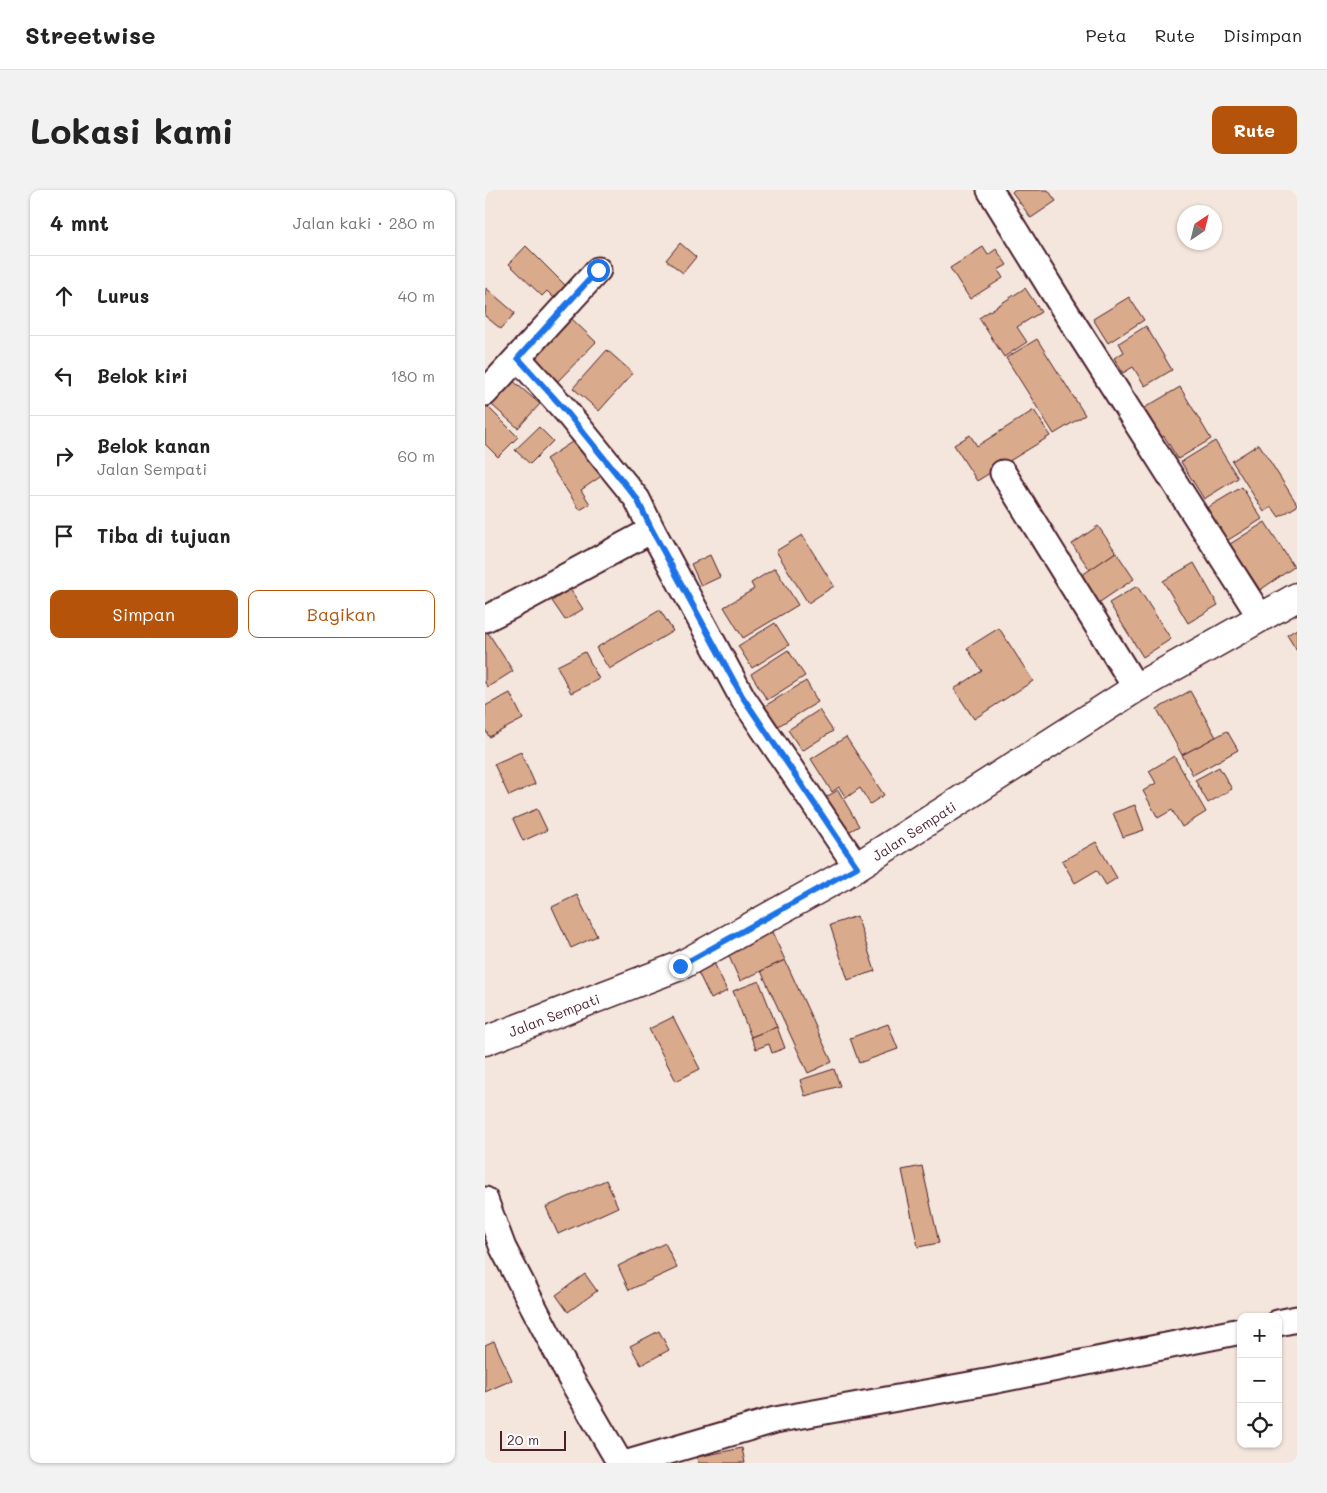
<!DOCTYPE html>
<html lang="id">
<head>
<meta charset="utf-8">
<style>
  body { margin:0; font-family:Mali,sans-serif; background:#f2f2f2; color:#222 }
  .controls { position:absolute; right:15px; bottom:15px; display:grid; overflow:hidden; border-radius:10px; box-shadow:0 1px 4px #0004 }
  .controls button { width:45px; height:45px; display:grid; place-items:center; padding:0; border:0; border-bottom:1px solid #e0e0e0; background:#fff; color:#222; font:25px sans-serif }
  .compass { position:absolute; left:692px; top:15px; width:45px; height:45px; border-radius:50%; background:#fff; box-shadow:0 1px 4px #0004; rotate:35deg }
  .scale { position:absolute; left:15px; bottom:12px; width:66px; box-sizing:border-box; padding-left:5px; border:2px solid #4a1f2b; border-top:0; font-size:14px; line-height:18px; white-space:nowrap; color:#4a1f2b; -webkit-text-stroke:4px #fff; paint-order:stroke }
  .stop { position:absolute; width:15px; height:15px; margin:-11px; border:4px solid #1a73e8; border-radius:50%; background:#fff }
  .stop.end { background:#1a73e8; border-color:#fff; box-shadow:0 1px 5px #0008 }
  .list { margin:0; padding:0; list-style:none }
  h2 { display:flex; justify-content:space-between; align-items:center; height:65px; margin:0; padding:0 20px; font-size:21px }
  h2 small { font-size:16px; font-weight:400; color:#767676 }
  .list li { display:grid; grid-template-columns:32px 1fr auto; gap:15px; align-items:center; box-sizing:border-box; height:80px; padding:0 20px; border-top:1px solid #e0e0e0 }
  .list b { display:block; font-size:19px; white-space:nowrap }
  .list p { margin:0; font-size:16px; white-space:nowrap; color:#767676 }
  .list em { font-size:16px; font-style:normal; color:#767676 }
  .actions { display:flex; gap:10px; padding:15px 20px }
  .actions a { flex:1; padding:11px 0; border:1px solid #b45309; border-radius:10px; text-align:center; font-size:18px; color:#b45309 }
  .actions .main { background:#b45309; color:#fff }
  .icon { flex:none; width:28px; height:28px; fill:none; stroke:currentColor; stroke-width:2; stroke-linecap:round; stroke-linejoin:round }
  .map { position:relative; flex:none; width:812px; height:1273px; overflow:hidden; border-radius:10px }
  header { display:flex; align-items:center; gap:30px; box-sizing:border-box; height:70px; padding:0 25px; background:#fff; border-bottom:1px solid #e0e0e0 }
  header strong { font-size:24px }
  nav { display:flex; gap:28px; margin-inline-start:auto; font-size:18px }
  .intro { display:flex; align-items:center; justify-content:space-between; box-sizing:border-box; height:120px; padding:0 30px }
  h1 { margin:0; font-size:35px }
  .button { padding:12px 22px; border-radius:10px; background:#b45309; color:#fff; font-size:18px; font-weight:700 }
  main { display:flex; gap:30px; padding:0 30px }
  aside { flex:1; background:#fff; border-radius:10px; box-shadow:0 1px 4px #0004 }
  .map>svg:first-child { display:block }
</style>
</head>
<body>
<header>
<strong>Streetwise</strong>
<nav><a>Peta</a><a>Rute</a><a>Disimpan</a></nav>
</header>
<div class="intro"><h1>Lokasi kami</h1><a class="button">Rute</a></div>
<main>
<aside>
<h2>4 mnt<small>Jalan kaki · 280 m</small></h2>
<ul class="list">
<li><svg class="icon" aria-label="ahead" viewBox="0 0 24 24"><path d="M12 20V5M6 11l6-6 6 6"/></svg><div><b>Lurus</b></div><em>40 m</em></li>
<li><svg class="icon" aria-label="left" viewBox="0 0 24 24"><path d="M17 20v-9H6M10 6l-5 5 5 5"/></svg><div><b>Belok kiri</b></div><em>180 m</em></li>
<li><svg class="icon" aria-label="right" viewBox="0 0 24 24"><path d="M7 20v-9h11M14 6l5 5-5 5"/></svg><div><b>Belok kanan</b><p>Jalan Sempati</p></div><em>60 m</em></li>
<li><svg class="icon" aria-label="arrive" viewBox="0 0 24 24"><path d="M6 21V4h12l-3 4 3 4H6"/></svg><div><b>Tiba di tujuan</b></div></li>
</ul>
<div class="actions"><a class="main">Simpan</a><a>Bagikan</a></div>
</aside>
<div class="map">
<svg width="812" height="1273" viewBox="0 0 812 1273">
  <rect width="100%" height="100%" fill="#f4e6dc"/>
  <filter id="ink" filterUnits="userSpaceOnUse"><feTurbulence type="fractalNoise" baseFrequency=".02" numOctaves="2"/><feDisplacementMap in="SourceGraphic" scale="10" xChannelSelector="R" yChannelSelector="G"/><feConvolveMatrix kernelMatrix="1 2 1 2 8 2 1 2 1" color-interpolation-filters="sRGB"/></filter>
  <g filter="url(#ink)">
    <g fill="#d9aa8b" stroke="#4a1f2b">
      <path d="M529,0H563L571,11L546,28L527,2Z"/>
      <path d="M195,53L211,67L198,83L181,70Z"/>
      <path d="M41,56L84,99L72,111L62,101L57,106L24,74Z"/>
      <path d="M498,57L503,65L511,59L522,75L513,80L518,88L485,109L465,78Z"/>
      <path d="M1,98L30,123L16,139L0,126Z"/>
      <path d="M540,98L556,122L532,137L542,152L519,167L494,128Z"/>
      <path d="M644,107L659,130L623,153L608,129Z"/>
      <path d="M85,127L111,152L71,193L45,168Z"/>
      <path d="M661,136L687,180L660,196L648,177L638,183L629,168L639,162L634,153Z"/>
      <path d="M552,149L600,225L569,244L521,168Z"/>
      <path d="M122,160L148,183L114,221L88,198Z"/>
      <path d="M20,184L55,214L33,238L0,209Z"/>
      <path d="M695,197L726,249L693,269L679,246L667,254L649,224Z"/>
      <path d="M0,214L33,247L13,267L0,254Z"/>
      <path d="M549,220L565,246L492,291L469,255L485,245L492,256Z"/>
      <path d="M54,237L68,251L45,274L30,260Z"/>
      <path d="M93,248L118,285L96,300L105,314L95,320L61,269Z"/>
      <path d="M730,251L753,288L719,309L696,272Z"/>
      <path d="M774,254L812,314V316L794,327L787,317L779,322L747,271Z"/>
      <path d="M757,297L777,329L740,352L720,319Z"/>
      <path d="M780,332L809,377L775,400L745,354Z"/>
      <path d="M613,336L631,362L605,380L587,354Z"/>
      <path d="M317,345L349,396L323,413L291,361Z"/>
      <path d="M631,362L649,389L606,418L588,391Z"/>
      <path d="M225,365L235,387L216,396L206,374Z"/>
      <path d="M709,373L733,415L703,433L678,391Z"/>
      <path d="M290,378L313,415L258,448L239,417L269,399L266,393Z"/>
      <path d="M652,396L686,449L658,467L624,413Z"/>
      <path d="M85,399L98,419L80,430L67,411Z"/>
      <path d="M175,420L188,441L124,479L111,458Z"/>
      <path d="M290,433L304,455L267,478L253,456Z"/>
      <path d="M0,438L28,481L3,497L0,493Z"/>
      <path d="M514,438L548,491L489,529L469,499L497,481L482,458Z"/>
      <path d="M812,439V461L802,445Z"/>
      <path d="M303,460L320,486L282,510L266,484Z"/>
      <path d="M100,462L114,489L86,503L72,476Z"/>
      <path d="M321,491L333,512L290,538L278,517Z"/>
      <path d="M705,501L731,547L697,565L672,519Z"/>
      <path d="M25,503L38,529L4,547L0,539V516Z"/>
      <path d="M334,520L348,541L317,561L303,540Z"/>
      <path d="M742,541L753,560L708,585L697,565Z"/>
      <path d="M361,547L399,605L385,614L375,598L361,608L354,597L347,602L326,569Z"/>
      <path d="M36,562L50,594L24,606L9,574Z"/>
      <path d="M689,566L721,622L697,637L687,620L673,628L658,601L671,593L664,581Z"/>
      <path d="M734,577L747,599L723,613L710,590Z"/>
      <path d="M353,600L374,636L358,645L336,610Z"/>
      <path d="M650,615L659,640L638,647L628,623Z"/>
      <path d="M52,619L62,640L38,651L28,629Z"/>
      <path d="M611,652L632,688L621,695L612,680L590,693L577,671Z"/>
      <path d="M92,705L112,746L86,758L67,717Z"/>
      <path d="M372,726L390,781L363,790L345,735Z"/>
      <path d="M287,742L300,770L255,791L242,762Z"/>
      <path d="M226,766L242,801L226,809L209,774Z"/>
      <path d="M300,770L347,872L323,883L276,781Z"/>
      <path d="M274,791L292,837L266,847L248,801Z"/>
      <path d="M188,827L215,879L191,891L164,839Z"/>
      <path d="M403,834L413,859L374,873L365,848Z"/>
      <path d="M292,837L300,858L287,863L284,854L271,859L266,847Z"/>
      <path d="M349,879L355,896L320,906L315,890Z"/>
      <path d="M437,976L454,1053L433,1057L417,980Z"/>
      <path d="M121,990L133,1017L73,1044L61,1017Z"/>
      <path d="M180,1053L192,1078L144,1100L133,1076Z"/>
      <path d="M100,1084L112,1101L83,1122L71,1105Z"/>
      <path d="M174,1141L184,1160L156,1175L145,1156Z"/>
      <path d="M9,1151L27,1190L0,1202V1155Z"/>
      <path d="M257,1258L260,1273H213L212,1267Z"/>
    </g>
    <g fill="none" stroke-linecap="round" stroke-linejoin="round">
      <defs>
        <g id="street">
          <path d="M505,0L572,108L776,428"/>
          <path d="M0,203L113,80"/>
          <path d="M518,283L651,498"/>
          <path d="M167,340L257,507L372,677"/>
          <path d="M0,429L28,415L167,340L152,309L80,220L33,168"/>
          <path d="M0,1010L18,1058L86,1189L135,1273"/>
          <path d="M793,1133L812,1129"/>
          <path d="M143,1273L290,1230L507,1191L756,1141"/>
        </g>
        <path id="secondary" d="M0,851L195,776L357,686L651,498L812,407"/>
      </defs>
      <use href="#street" stroke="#4a1f2b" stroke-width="29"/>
      <use href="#secondary" stroke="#4a1f2b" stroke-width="31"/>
      <use href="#street" stroke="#fff" stroke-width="25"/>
      <use href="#secondary" stroke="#fff" stroke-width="28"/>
    </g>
  </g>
  <g fill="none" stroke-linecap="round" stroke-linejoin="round" filter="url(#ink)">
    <path stroke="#1a73e8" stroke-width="6" d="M113,80L33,168L80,220L152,309L167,340L257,506L372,677L195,776"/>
  </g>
  <g text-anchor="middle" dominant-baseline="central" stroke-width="4.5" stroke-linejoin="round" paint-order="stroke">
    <g font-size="14" fill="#4a1f2b" stroke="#fff">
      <text transform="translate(429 641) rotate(-33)">Jalan Sempati</text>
      <text transform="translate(69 825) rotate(-21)">Jalan Sempati</text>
    </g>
  </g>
</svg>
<div class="controls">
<button>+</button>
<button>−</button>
<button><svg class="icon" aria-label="locate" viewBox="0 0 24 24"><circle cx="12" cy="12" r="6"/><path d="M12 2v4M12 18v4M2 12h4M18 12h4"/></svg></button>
</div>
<svg class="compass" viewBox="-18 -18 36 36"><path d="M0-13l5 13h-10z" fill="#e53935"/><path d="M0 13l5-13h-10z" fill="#767676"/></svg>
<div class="scale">20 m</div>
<div class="stop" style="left:113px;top:80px"></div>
<div class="stop end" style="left:195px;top:776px"></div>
</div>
</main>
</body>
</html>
